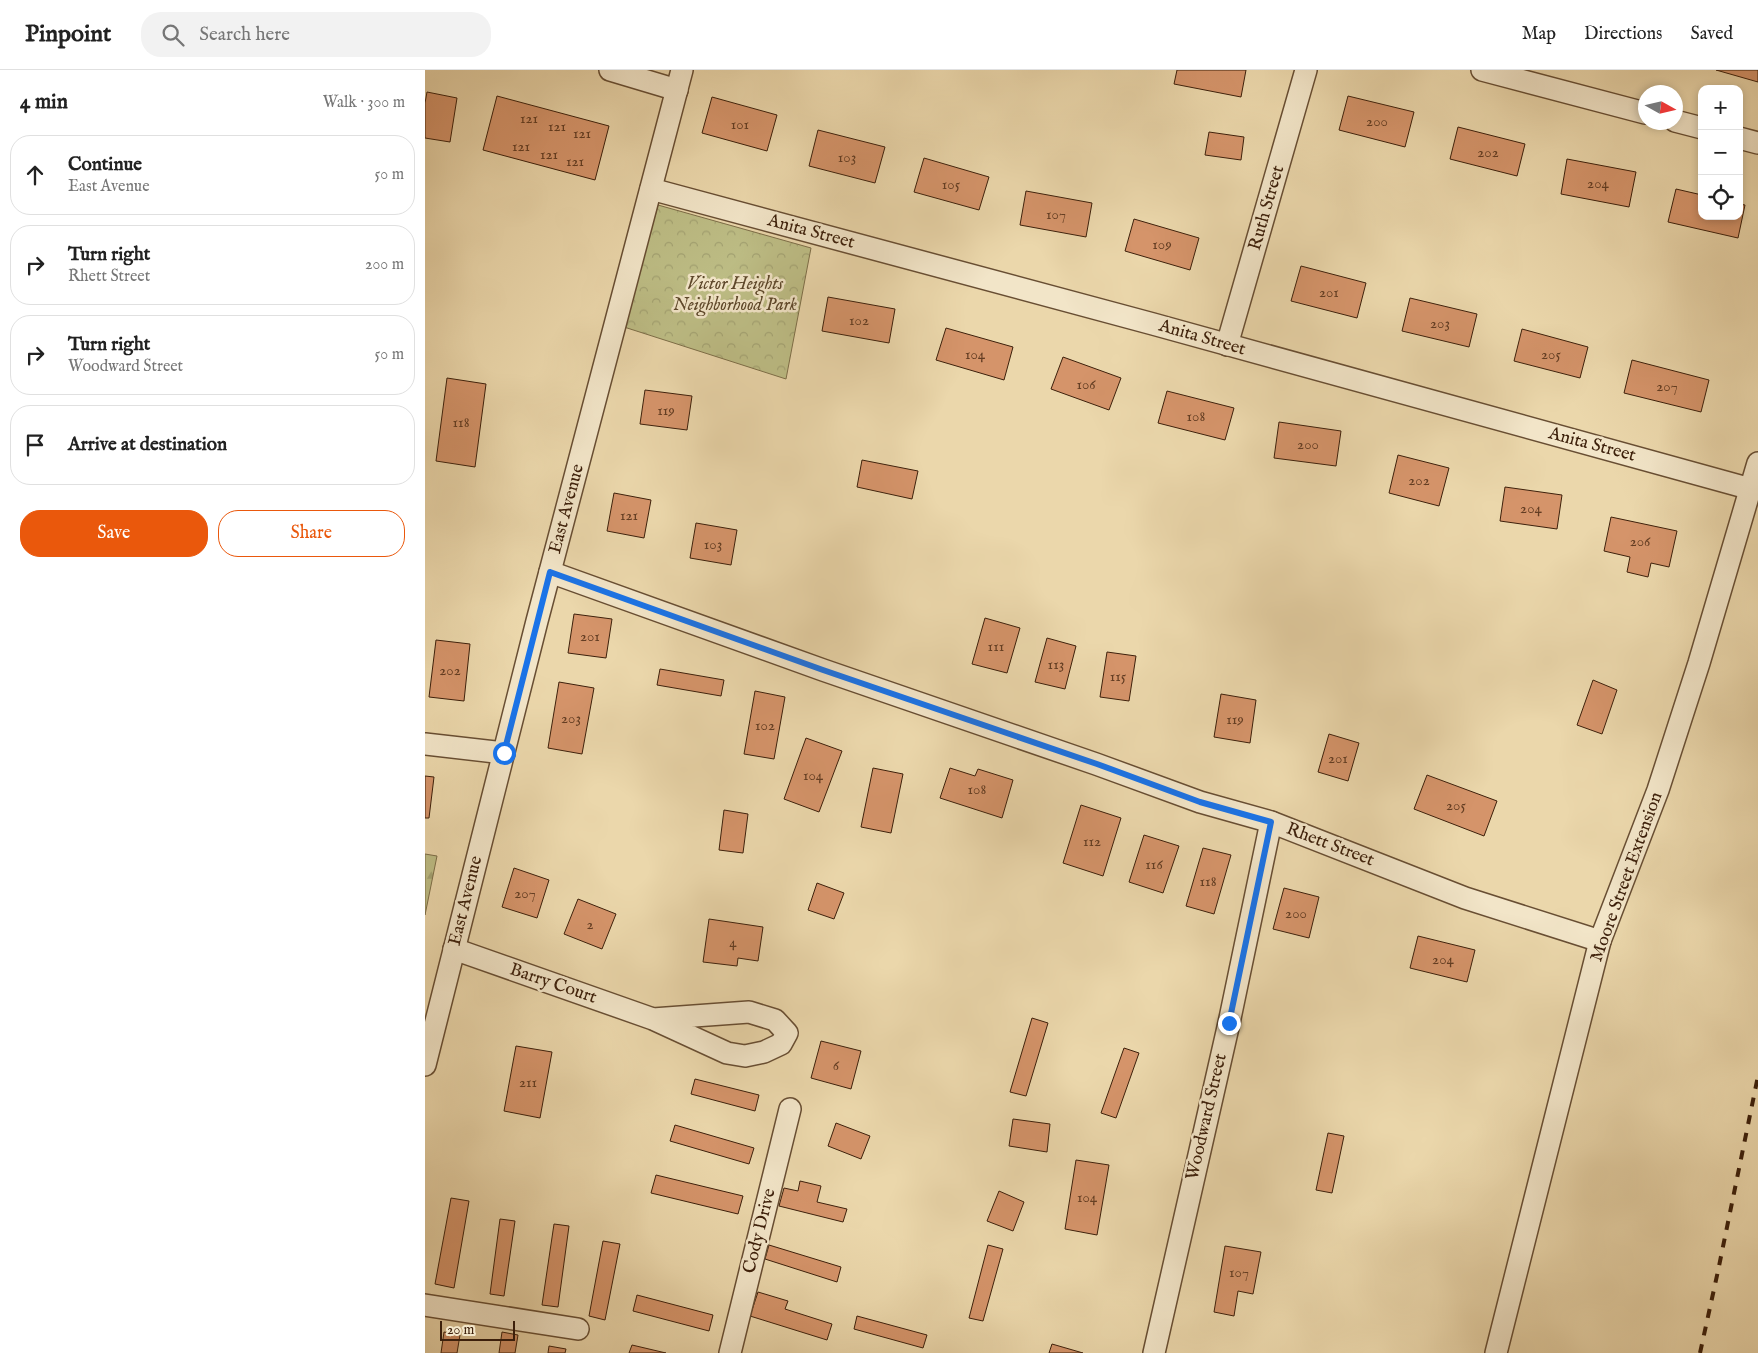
<!DOCTYPE html>
<html lang="en">
<head>
<meta charset="utf-8">
<style>
  body { margin:0; font-family:"IM FELL English",serif; background:#f2f2f2; color:#222 }
  .controls { position:absolute; right:15px; top:15px; display:grid; overflow:hidden; border-radius:10px; box-shadow:0 2px 8px #0003 }
  .controls button { width:45px; height:45px; display:grid; place-items:center; padding:0; border:0; border-bottom:1px solid #e0e0e0; background:#fff; color:#222; font:25px sans-serif }
  .compass { position:absolute; left:1213px; top:15px; width:45px; height:45px; border-radius:50%; background:#fff; box-shadow:0 2px 8px #0003; rotate:98deg }
  .scale { position:absolute; left:15px; bottom:12px; width:75px; box-sizing:border-box; padding-left:5px; border:2px solid #3d200b; border-top:0; font-size:14px; line-height:18px; white-space:nowrap; color:#3d200b; -webkit-text-stroke:4px #f2e5c8; paint-order:stroke }
  .stop { position:absolute; width:15px; height:15px; margin:-11px; border:4px solid #1a73e8; border-radius:50%; background:#fff }
  .stop.end { background:#1a73e8; border-color:#fff; box-shadow:0 1px 5px #0008 }
  .list { margin:0; padding:0; list-style:none }
  h2 { display:flex; justify-content:space-between; align-items:center; height:65px; margin:0; padding:0 20px; font-size:21px }
  h2 small { font-size:16px; font-weight:400; color:#767676 }
  .list li { display:grid; grid-template-columns:32px 1fr auto; gap:15px; align-items:center; box-sizing:border-box; height:80px; margin:0 10px 10px; padding:0 10px; border:1px solid #e0e0e0; border-radius:20px }
  .list b { display:block; font-size:19px; white-space:nowrap }
  .list p { margin:0; font-size:16px; white-space:nowrap; color:#767676 }
  .list em { font-size:16px; font-style:normal; color:#767676 }
  .actions { display:flex; gap:10px; padding:15px 20px }
  .actions a { flex:1; padding:11px 0; border:1px solid #ea580c; border-radius:20px; text-align:center; font-size:18px; color:#ea580c }
  .actions .main { background:#ea580c; color:#fff }
  .icon { flex:none; width:28px; height:28px; fill:none; stroke:currentColor; stroke-width:2; stroke-linecap:round; stroke-linejoin:round }
  .map { position:relative; flex:none; width:1333px; height:1283px; overflow:hidden }
  header { display:flex; align-items:center; gap:30px; box-sizing:border-box; height:70px; padding:0 25px; background:#fff; border-bottom:1px solid #e0e0e0 }
  header strong { font-size:24px }
  nav { display:flex; gap:28px; margin-inline-start:auto; font-size:18px }
  .search { width:350px; height:45px; background:#f2f2f2; display:flex; align-items:center; gap:12px; box-sizing:border-box; padding:0 18px; border-radius:20px; color:#767676; font-size:19px }
  main { display:flex }
  aside { flex:1; background:#fff }
  .map>svg:first-child { display:block }
</style>
</head>
<body>
<header>
<strong>Pinpoint</strong>
<div class="search"><svg class="icon" aria-label="search" viewBox="0 0 24 24"><circle cx="10" cy="10" r="6"/><path d="M15 15l6 6"/></svg>Search here</div>
<nav><a>Map</a><a>Directions</a><a>Saved</a></nav>
</header>
<main>
<aside>
<h2>4 min<small>Walk · 300 m</small></h2>
<ul class="list">
<li><svg class="icon" aria-label="ahead" viewBox="0 0 24 24"><path d="M12 20V5M6 11l6-6 6 6"/></svg><div><b>Continue</b><p>East Avenue</p></div><em>50 m</em></li>
<li><svg class="icon" aria-label="right" viewBox="0 0 24 24"><path d="M7 20v-9h11M14 6l5 5-5 5"/></svg><div><b>Turn right</b><p>Rhett Street</p></div><em>200 m</em></li>
<li><svg class="icon" aria-label="right" viewBox="0 0 24 24"><path d="M7 20v-9h11M14 6l5 5-5 5"/></svg><div><b>Turn right</b><p>Woodward Street</p></div><em>50 m</em></li>
<li><svg class="icon" aria-label="arrive" viewBox="0 0 24 24"><path d="M6 21V4h12l-3 4 3 4H6"/></svg><div><b>Arrive at destination</b></div></li>
</ul>
<div class="actions"><a class="main">Save</a><a>Share</a></div>
</aside>
<div class="map">
<svg width="1333" height="1283" viewBox="0 0 1333 1283">
  <defs>
    <pattern id="forest-firs" width="22" height="20" patternUnits="userSpaceOnUse" patternTransform="scale(1.25)"><rect width="22" height="20" fill="#bdbd85"/><path d="M5 1l3.5 6h-7zM16 11l3.5 6h-7z" fill="#a3a272"/></pattern>
    <pattern id="park-crowns" width="20" height="18" patternUnits="userSpaceOnUse" patternTransform="scale(1.25)"><rect width="20" height="18" fill="#bdbd85"/><path d="M2 6a3 3 0 1 1 6 0M12 15a3 3 0 1 1 6 0" fill="none" stroke="#a3a272"/></pattern>
  </defs>
  <rect width="100%" height="100%" fill="#ebd7ab"/>
  <filter id="stains"><feTurbulence type="fractalNoise" baseFrequency=".004" numOctaves="4"/><feColorMatrix values="0 0 0 0 .2 0 0 0 0 .09 0 0 0 0 .02 0 0 0 .5 -.17"/></filter>
  <radialGradient id="worn" r=".72"><stop offset=".6" stop-color="#630" stop-opacity="0"/><stop offset="1" stop-color="#630" stop-opacity=".3"/></radialGradient>
  <path fill="url(#forest-firs)" stroke="#7d6e48" d="M0,784L12,786L0,845Z"/>
  <path fill="url(#park-crowns)" stroke="#7d6e48" d="M233,135L386,178L361,309L199,257Z"/>
  <g fill="#d5946a" stroke="#3d200b">
    <path d="M752,0H821L816,27L749,14Z"/>
    <path d="M1291,0H1333V12Z"/>
    <path d="M2,22L32,28L25,72L0,68V33Z"/>
    <path d="M72,26L184,56L170,110L58,80Z"/>
    <path d="M923,26L989,42L980,77L914,60Z"/>
    <path d="M287,27L352,45L342,81L277,63Z"/>
    <path d="M1033,57L1100,74L1092,106L1025,89Z"/>
    <path d="M393,60L460,77L450,113L384,96Z"/>
    <path d="M784,62L819,67L816,90L780,85Z"/>
    <path d="M499,88L564,107L554,140L489,122Z"/>
    <path d="M1142,89L1211,102L1204,137L1136,124Z"/>
    <path d="M1251,119L1277,125V146H1314V134L1320,135L1313,168L1243,152Z"/>
    <path d="M601,121L667,133L661,167L595,155Z"/>
    <path d="M709,149L774,168L765,200L700,181Z"/>
    <path d="M876,196L941,213L932,248L866,231Z"/>
    <path d="M403,227L470,239L464,273L397,261Z"/>
    <path d="M985,228L1052,244L1044,277L977,261Z"/>
    <path d="M521,258L588,277L579,310L511,290Z"/>
    <path d="M1097,259L1163,277L1155,308L1089,291Z"/>
    <path d="M638,287L696,308L684,340L626,319Z"/>
    <path d="M1207,290L1284,310L1276,342L1199,323Z"/>
    <path d="M22,308L61,314L50,397L11,391Z"/>
    <path d="M220,320L267,326L262,360L215,354Z"/>
    <path d="M742,321L809,338L800,370L733,353Z"/>
    <path d="M854,352L916,361L911,396L849,388Z"/>
    <path d="M973,385L1024,398L1014,436L964,423Z"/>
    <path d="M437,390L493,401L487,429L432,417Z"/>
    <path d="M1080,417L1137,425L1132,459L1075,451Z"/>
    <path d="M189,423L226,430L219,468L182,461Z"/>
    <path d="M1186,447L1252,461L1244,497L1226,493L1223,507L1202,502L1205,487L1179,481Z"/>
    <path d="M271,453L312,460L306,495L265,488Z"/>
    <path d="M149,544L187,549L181,588L143,583Z"/>
    <path d="M560,548L595,558L582,603L547,594Z"/>
    <path d="M622,568L651,576L640,619L610,612Z"/>
    <path d="M11,570L45,574L39,631L4,627Z"/>
    <path d="M682,582L711,586L704,631L675,627Z"/>
    <path d="M235,599L299,610L296,626L232,615Z"/>
    <path d="M1168,610L1192,620L1177,664L1152,655Z"/>
    <path d="M134,612L169,618L157,684L123,678Z"/>
    <path d="M330,621L360,627L349,689L319,684Z"/>
    <path d="M796,624L831,630L825,673L789,667Z"/>
    <path d="M904,664L934,673L923,711L893,702Z"/>
    <path d="M381,668L417,681L394,742L359,729Z"/>
    <path d="M448,698L478,704L466,763L436,757Z"/>
    <path d="M525,698L550,706L553,699L588,710L577,748L515,728Z"/>
    <path d="M1002,705L1072,731L1059,766L989,739Z"/>
    <path d="M0,706L9,707L4,748H0Z"/>
    <path d="M656,735L696,748L678,806L638,793Z"/>
    <path d="M299,740L323,744L318,783L294,780Z"/>
    <path d="M719,765L754,776L738,823L704,812Z"/>
    <path d="M778,778L806,785L789,844L761,836Z"/>
    <path d="M89,798L124,810L112,848L77,837Z"/>
    <path d="M392,813L419,823L409,849L383,840Z"/>
    <path d="M859,818L894,827L884,868L848,859Z"/>
    <path d="M153,829L191,844L177,879L139,864Z"/>
    <path d="M284,849L338,857L333,891L313,888L312,896L278,892Z"/>
    <path d="M993,866L1050,880L1042,912L985,898Z"/>
    <path d="M607,948L623,953L601,1026L585,1022Z"/>
    <path d="M396,971L436,981L426,1019L386,1008Z"/>
    <path d="M91,976L127,982L115,1048L79,1041Z"/>
    <path d="M699,978L714,983L691,1048L676,1043Z"/>
    <path d="M270,1009L334,1025L330,1041L266,1024Z"/>
    <path d="M588,1049L625,1054L622,1082L584,1076Z"/>
    <path d="M411,1053L445,1066L436,1089L403,1076Z"/>
    <path d="M250,1055L329,1078L324,1094L245,1071Z"/>
    <path d="M903,1063L919,1066L907,1123L891,1120Z"/>
    <path d="M651,1090L684,1095L672,1165L640,1159Z"/>
    <path d="M231,1105L318,1126L313,1144L226,1123Z"/>
    <path d="M375,1111L396,1116L392,1132L422,1139L418,1152L354,1136L359,1118L373,1121Z"/>
    <path d="M574,1121L599,1132L588,1161L562,1151Z"/>
    <path d="M26,1128L44,1131L29,1218L10,1214Z"/>
    <path d="M75,1149L90,1151L79,1226L65,1224Z"/>
    <path d="M129,1154L144,1156L133,1237L117,1235Z"/>
    <path d="M178,1171L195,1174L180,1250L164,1246Z"/>
    <path d="M344,1175L416,1197L412,1212L340,1189Z"/>
    <path d="M563,1175L578,1179L558,1251L544,1248Z"/>
    <path d="M800,1176L836,1182L828,1224L813,1221L809,1246L789,1242Z"/>
    <path d="M333,1222L363,1231L360,1239L407,1254L402,1270L325,1246Z"/>
    <path d="M212,1225L288,1245L284,1261L208,1241Z"/>
    <path d="M432,1246L502,1265L498,1278L429,1259Z"/>
    <path d="M19,1262L35,1265L32,1283H16Z"/>
    <path d="M77,1262L93,1265L90,1283H74Z"/>
    <path d="M627,1274L658,1283H624Z"/>
    <path d="M207,1275L241,1283H204Z"/>
    <path d="M124,1276L141,1279L140,1283H123Z"/>
  </g>
  <g fill="none" stroke-linecap="round" stroke-linejoin="round">
    <defs>
      <g id="minor">
        <path d="M185,0L252,20"/>
        <path d="M1057,0L1220,43"/>
        <path d="M1250,51L1277,58"/>
        <path d="M1314,68L1333,73"/>
        <path d="M226,119L728,254L1326,419"/>
        <path d="M802,275L881,0"/>
        <path d="M125,502L398,600L671,694L775,732L846,752L1040,828L1175,871"/>
        <path d="M0,674L79,683"/>
        <path d="M29,879L228,949L302,983L320,986L339,982L356,974L362,963L350,950L324,942L228,949"/>
        <path d="M0,995L112,551L257,0"/>
        <path d="M0,1235L153,1259"/>
        <path d="M305,1283L365,1039"/>
        <path d="M729,1283L804,953L846,752"/>
        <path d="M1071,1283L1175,871L1233,720L1274,593L1333,393"/>
      </g>
    </defs>
    <use href="#minor" stroke="#684e33" stroke-width="24"/>
    <use href="#minor" stroke="#f2e5c8" stroke-width="21"/>
    <path stroke="#3d200b" stroke-width="4" stroke-dasharray="9 9" stroke-linecap="butt" d="M1275,1283L1293,1201L1333,1006"/>
  </g>
  <g fill="none" stroke-linecap="round" stroke-linejoin="round">
    <path stroke="#1a73e8" stroke-width="6" d="M79,683L125,502L398,600L672,694L775,732L846,752L804,953"/>
  </g>
  <g text-anchor="middle" dominant-baseline="central" stroke-width="5" stroke-linejoin="round" paint-order="stroke">
    <g font-size="15" fill="#633d23">
      <text x="104" y="48">121</text>
      <text x="952" y="51">200</text>
      <text x="315" y="54">101</text>
      <text x="132" y="56">121</text>
      <text x="157" y="63">121</text>
      <text x="96" y="76">121</text>
      <text x="1063" y="82">202</text>
      <text x="124" y="84">121</text>
      <text x="422" y="87">103</text>
      <text x="150" y="91">121</text>
      <text x="1173" y="113">204</text>
      <text x="526" y="114">105</text>
      <text x="631" y="144">107</text>
      <text x="737" y="174">109</text>
      <text x="904" y="222">201</text>
      <text x="434" y="250">102</text>
      <text x="1015" y="253">203</text>
      <text x="550" y="284">104</text>
      <text x="1126" y="284">205</text>
      <text x="661" y="314">106</text>
      <text x="1242" y="316">207</text>
      <text x="241" y="340">119</text>
      <text x="771" y="346">108</text>
      <text x="36" y="352">118</text>
      <text x="883" y="374">200</text>
      <text x="994" y="410">202</text>
      <text x="1106" y="438">204</text>
      <text x="204" y="445">121</text>
      <text x="1215" y="471">206</text>
      <text x="288" y="474">103</text>
      <text x="165" y="566">201</text>
      <text x="571" y="576">111</text>
      <text x="631" y="594">113</text>
      <text x="25" y="600">202</text>
      <text x="693" y="606">115</text>
      <text x="146" y="648">203</text>
      <text x="810" y="649">119</text>
      <text x="340" y="655">102</text>
      <text x="913" y="688">201</text>
      <text x="388" y="705">104</text>
      <text x="552" y="719">108</text>
      <text x="1031" y="735">205</text>
      <text x="667" y="771">112</text>
      <text x="729" y="794">116</text>
      <text x="783" y="811">118</text>
      <text x="100" y="823">207</text>
      <text x="871" y="843">200</text>
      <text x="165" y="854">2</text>
      <text x="308" y="872">4</text>
      <text x="1018" y="889">204</text>
      <text x="411" y="995">6</text>
      <text x="103" y="1012">211</text>
      <text x="662" y="1127">104</text>
      <text x="814" y="1202">107</text>
    </g>
    <g font-size="18" fill="#3d200b" stroke="#f2e5c8">
      <text transform="translate(842 138) rotate(-74)">Ruth Street</text>
      <text transform="translate(386 162) rotate(15)">Anita Street</text>
      <text transform="translate(777 268) rotate(16)">Anita Street</text>
      <text transform="translate(1167 375) rotate(15)">Anita Street</text>
      <text transform="translate(142 439) rotate(-75)">East Avenue</text>
      <text transform="translate(905 775) rotate(21)">Rhett Street</text>
      <text transform="translate(1202 807) rotate(-70)">Moore Street Extension</text>
      <text transform="translate(41 831) rotate(-76)">East Avenue</text>
      <text transform="translate(128 914) rotate(19)">Barry Court</text>
      <text transform="translate(782 1047) rotate(-77)">Woodward Street</text>
      <text transform="translate(335 1161) rotate(-76)">Cody Drive</text>
    </g>
    <g font-size="18" font-style="italic" fill="#5d472a" stroke="#f2e5c8">
      <text x="310" y="214">Victor Heights<tspan x="310" dy="21">Neighborhood Park</tspan></text>
    </g>
  </g>
  <rect width="100%" height="100%" filter="url(#stains)"/>
  <rect width="100%" height="100%" fill="url(#worn)"/>
</svg>
<div class="controls">
<button>+</button>
<button>−</button>
<button><svg class="icon" aria-label="locate" viewBox="0 0 24 24"><circle cx="12" cy="12" r="6"/><path d="M12 2v4M12 18v4M2 12h4M18 12h4"/></svg></button>
</div>
<svg class="compass" viewBox="-18 -18 36 36"><path d="M0-13l5 13h-10z" fill="#e53935"/><path d="M0 13l5-13h-10z" fill="#767676"/></svg>
<div class="scale">20 m</div>
<div class="stop" style="left:79px;top:683px"></div>
<div class="stop end" style="left:804px;top:953px"></div>
</div>
</main>
</body>
</html>
